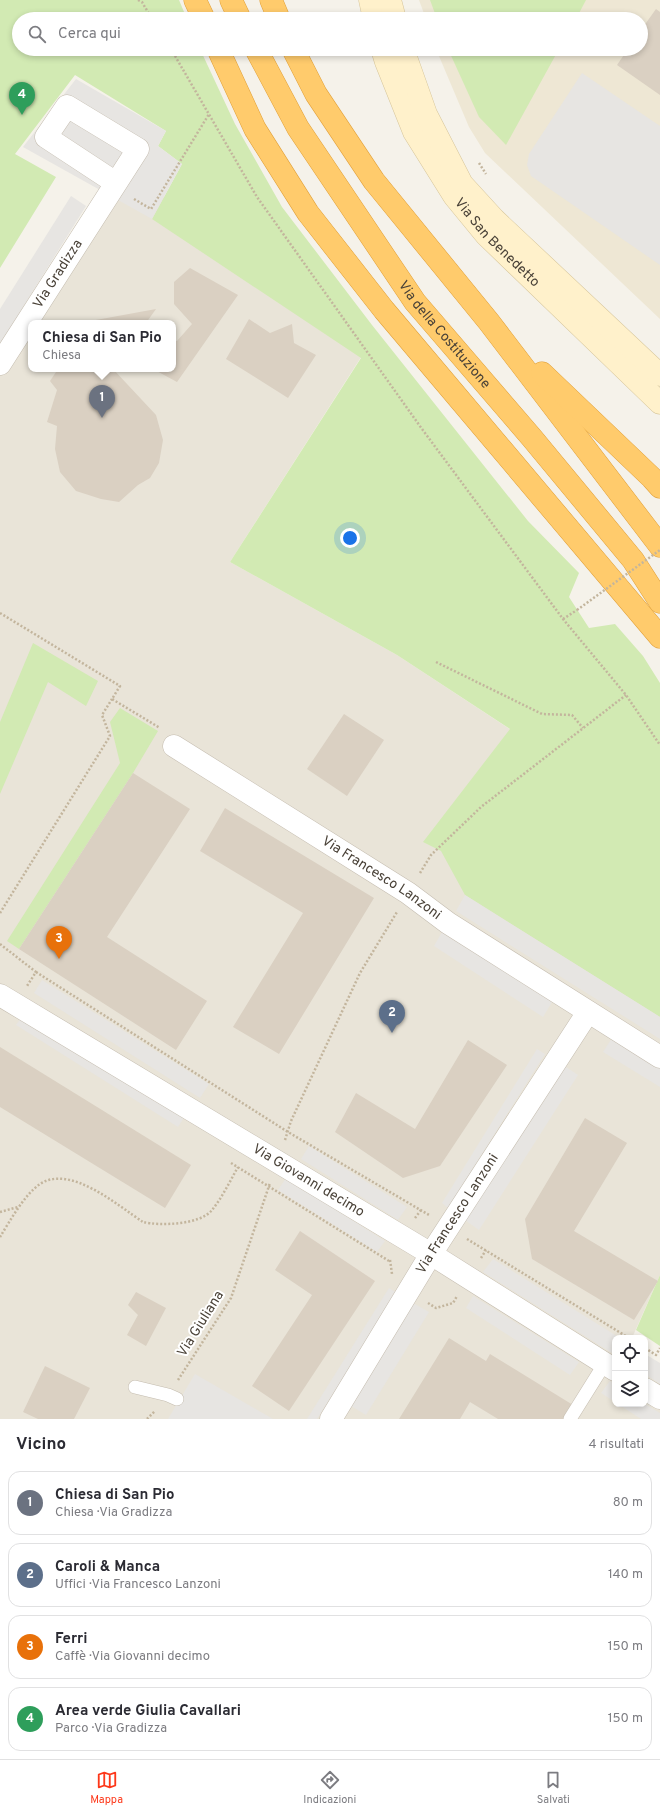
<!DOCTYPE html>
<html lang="it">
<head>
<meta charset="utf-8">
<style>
  body { margin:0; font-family:Overpass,sans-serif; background:#f2f2f3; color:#2b2b33 }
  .controls { position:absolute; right:12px; bottom:12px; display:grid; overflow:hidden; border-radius:8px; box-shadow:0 2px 6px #0003 }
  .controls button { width:36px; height:36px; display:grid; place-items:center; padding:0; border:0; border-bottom:1px solid #e1e1e2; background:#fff; color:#2b2b33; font:20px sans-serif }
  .you { position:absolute; left:350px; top:538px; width:14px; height:14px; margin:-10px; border:3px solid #fff; border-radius:50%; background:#1a73e8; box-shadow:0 0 0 6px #1a73e833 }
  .badge { display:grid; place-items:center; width:26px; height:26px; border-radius:50%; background:#fd3719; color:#fff; font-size:13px; font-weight:700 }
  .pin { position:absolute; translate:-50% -33px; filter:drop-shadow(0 1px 2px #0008) }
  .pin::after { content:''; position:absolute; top:21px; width:14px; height:12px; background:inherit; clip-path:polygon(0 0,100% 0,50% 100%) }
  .popup { position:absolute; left:28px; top:320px; width:148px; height:52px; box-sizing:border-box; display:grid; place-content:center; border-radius:8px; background:#fff; filter:drop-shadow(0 1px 3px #0005); font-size:13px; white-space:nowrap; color:#7c7c81 }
  .popup b { font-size:15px; color:#2b2b33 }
  .popup::after { content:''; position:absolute; left:50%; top:100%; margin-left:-8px; border:8px solid transparent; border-top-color:#fff }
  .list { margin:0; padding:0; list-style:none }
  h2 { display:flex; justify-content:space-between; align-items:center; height:52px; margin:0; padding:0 16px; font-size:17px }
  h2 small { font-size:13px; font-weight:400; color:#7c7c81 }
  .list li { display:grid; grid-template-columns:26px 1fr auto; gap:12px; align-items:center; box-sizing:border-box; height:64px; margin:0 8px 8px; padding:0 8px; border:1px solid #e1e1e2; border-radius:12px }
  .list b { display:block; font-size:15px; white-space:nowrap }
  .list p { margin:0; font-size:13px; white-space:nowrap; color:#7c7c81 }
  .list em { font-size:13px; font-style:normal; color:#7c7c81 }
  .icon { flex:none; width:22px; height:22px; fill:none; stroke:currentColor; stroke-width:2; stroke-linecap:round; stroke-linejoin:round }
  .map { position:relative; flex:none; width:660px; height:1419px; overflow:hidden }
  .search { position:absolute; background:#fff; box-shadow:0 2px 6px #0003; left:12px; right:12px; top:12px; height:44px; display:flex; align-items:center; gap:10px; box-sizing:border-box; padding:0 14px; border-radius:22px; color:#7c7c81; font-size:15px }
  .sheet { height:340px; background:#fff }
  nav { display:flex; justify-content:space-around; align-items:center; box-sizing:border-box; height:56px; border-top:1px solid #e1e1e2; background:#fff; font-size:11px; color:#7c7c81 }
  nav a { display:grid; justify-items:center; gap:2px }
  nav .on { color:#fd3719 }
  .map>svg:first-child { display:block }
</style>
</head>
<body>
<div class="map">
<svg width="660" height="1419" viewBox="0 0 660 1419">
  <rect width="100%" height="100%" fill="#f5f2ea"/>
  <path fill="#e9e4d8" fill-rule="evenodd" d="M116,164L372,340L230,562L397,655L546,753L660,989V1275L632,1338H615V1404H645V1362L660,1377V1419H0V344ZM31,323H173V369H31Z"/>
  <path fill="#eee7d4" d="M419,0H660V319L485,153L469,127L436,49H641V19H426Z"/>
  <g fill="#d2eab3">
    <path d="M0,0H179L187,19H19V49H200L235,124L282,207L372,325L528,521L579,573L569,597L589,628L615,624L643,656L660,683V1017L465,895L441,851L423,842L510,729L397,655L230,562L361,358L152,219L182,164L158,146L166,131L75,75L15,154L56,177L0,268Z"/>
    <path d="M430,0H586L576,19H437Z"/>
    <path d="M448,49H559L506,145L479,117Z"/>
    <path d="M33,643L98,681L86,706L48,682L0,794V722Z"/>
    <path d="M120,708L158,731L133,773L19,949L7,941L120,763L110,722Z"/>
    <path d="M660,1275V1346L636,1330Z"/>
  </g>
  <g fill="#e7e5e2">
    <path d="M582,73L660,126V265L531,176L527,165L529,154Z"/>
    <path d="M76,79L166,131L158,146L182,164L152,219L23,147Z"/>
    <path d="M71,196L86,206L0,344V309Z"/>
    <path d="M465,895L660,1017V1039L456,911Z"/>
    <path d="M442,932L552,1002L543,1017L434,946Z"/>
    <path d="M42,980L209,1084L200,1098L34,993Z"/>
    <path d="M23,1015L185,1116L178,1127L16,1025Z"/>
    <path d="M612,1038L660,1068V1087L603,1052Z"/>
    <path d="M537,1049L545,1054L448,1208L442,1203Z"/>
    <path d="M563,1065L578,1075L479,1230L465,1220Z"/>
    <path d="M309,1146L407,1207L398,1220L301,1159Z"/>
    <path d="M286,1178L385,1241L377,1252L278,1190Z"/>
    <path d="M493,1259L620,1338H615V1355L483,1272Z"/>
    <path d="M389,1288L397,1293L317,1419H307Z"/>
    <path d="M473,1296L579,1362L570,1375L466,1308Z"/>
    <path d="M413,1303L429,1312L366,1415L351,1406Z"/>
    <path d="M645,1354L660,1363V1384L645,1374Z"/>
    <path d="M195,1374L273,1419H168Z"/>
    <path d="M610,1381L615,1385V1402L601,1393Z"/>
    <path d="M618,1404H645L660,1413V1419H641Z"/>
  </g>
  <g fill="#dad0c2">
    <path d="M656,9L660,12V95L617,65L628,49H641V30Z"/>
    <path d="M190,268L238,295L177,382L153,369H173V340L177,341L192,324L174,304V282Z"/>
    <path d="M156,309L146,323H85V322Z"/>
    <path d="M249,319L270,333L292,324L294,343L316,355L288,398L226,359Z"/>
    <path d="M58,369H113L156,415L163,440L159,463L150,478L138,485L119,502L101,499L76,491L60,472L55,449L57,426L47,422L57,390L50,381Z"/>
    <path d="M344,714L384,740L347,796L307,769Z"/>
    <path d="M133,773L190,809L107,937L207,1001L176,1050L19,949Z"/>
    <path d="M225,808L374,898L279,1054L233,1027L303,913L200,851Z"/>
    <path d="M468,1040L507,1065L440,1166L403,1178L335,1132L356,1093L415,1129Z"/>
    <path d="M0,1047L191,1165L165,1208L0,1107Z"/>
    <path d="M585,1118L627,1143L574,1231L658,1281L634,1320L532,1259L525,1219Z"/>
    <path d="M300,1231L375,1281L289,1411L252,1386L312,1295L275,1270Z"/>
    <path d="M136,1292L166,1308L146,1346L127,1335L138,1315L128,1305Z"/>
    <path d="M449,1338L486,1361L490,1354L573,1405L564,1419H498L470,1402L460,1419H399Z"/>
    <path d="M45,1366L90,1388L74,1419H38L23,1412Z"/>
  </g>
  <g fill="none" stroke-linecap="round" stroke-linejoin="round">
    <defs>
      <g id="lane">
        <path d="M135,1387L168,1395L177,1399"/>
        <path d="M570,1419L605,1363"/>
      </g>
      <g id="street">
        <path id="s1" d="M0,364L138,149L67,106L46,137L116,183"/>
        <path id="s2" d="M174,746L408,893L448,923L660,1057"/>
        <path id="s3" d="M0,995L431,1254L615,1370"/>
        <path d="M645,1389L660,1398"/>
        <path id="s4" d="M331,1419L431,1254L588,1012"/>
      </g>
      <g id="secondary">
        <path d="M370,0L374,19"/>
        <path d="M390,0L395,19"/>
        <path id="s5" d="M382,49L386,62L414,132L454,196L486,235L660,403"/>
        <path d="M403,49L426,114L462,184L494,219L660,375"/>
      </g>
      <g id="highway">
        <path d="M195,0L204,19"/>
        <path d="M231,0L240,19"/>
        <path d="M271,0L279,19"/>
        <path d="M218,49L255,129L308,213L384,310L660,637"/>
        <path id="s6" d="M256,49L298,128L415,302L532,438L633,560L660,602"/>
        <path d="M293,49L316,94L374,181L489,322L660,546"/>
        <path d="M542,373L652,478L660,487"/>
      </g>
    </defs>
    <use href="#lane" stroke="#c4bcaf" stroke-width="14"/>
    <use href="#street" stroke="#c4bcaf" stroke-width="23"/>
    <use href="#secondary" stroke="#d6c59a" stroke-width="23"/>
    <use href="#highway" stroke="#e1a039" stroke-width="23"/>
    <g stroke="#c3b59d" stroke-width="2.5" stroke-dasharray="2 2" stroke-linecap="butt">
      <path d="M138,0L142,2L152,19"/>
      <path d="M171,49L257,197L422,429L563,619L626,695L660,745"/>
      <path d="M479,163L486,174"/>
      <path d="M134,199L151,209L209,114"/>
      <path d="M0,613L120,686L112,699L160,728"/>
      <path d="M563,619L577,610"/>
      <path d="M436,662L542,714L572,715L583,728"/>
      <path d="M420,873L431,855L481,807L626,695"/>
      <path d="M0,913L110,736L102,715L112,699"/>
      <path d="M0,944L36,972L27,986"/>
      <path d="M36,972L288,1132L429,1215"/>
      <path d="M285,1140L291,1121L360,973L397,912"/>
      <path d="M231,1163L389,1261"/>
      <path d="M0,1212L18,1207"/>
      <path d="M415,1218L421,1210"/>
      <path d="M0,1237C10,1221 24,1195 40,1184C70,1164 117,1205 143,1222C160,1226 200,1225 212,1210C222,1198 230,1181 238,1167"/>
      <path d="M467,1239L629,1338"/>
      <path d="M481,1258L486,1250"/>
      <path d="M390,1260L392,1274"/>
      <path d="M428,1303L436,1308L453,1303L457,1296"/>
      <path d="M645,1348L656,1355L660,1348"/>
      <path d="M178,1380L231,1298L270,1183"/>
      <path d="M147,1419L155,1411"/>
    </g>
    <use href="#lane" stroke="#fff" stroke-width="13"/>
    <use href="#street" stroke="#fff" stroke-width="22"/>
    <use href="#secondary" stroke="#fff1cb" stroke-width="22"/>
    <use href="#highway" stroke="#ffcb6c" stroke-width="22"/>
    <path stroke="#c3b59d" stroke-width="2.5" stroke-dasharray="2 2" stroke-linecap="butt" d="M577,610L660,550"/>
  </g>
  <g text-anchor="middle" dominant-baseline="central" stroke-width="4" stroke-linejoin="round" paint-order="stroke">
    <g font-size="14" fill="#4a4238" stroke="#fff">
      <text stroke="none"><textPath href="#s5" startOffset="228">Via San Benedetto</textPath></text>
      <text stroke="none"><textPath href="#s1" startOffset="107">Via Gradizza</textPath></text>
      <text stroke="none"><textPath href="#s6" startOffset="343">Via della Costituzione</textPath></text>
      <text stroke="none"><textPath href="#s2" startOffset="246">Via Francesco Lanzoni</textPath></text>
      <text stroke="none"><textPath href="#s3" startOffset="360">Via Giovanni decimo</textPath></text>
      <text stroke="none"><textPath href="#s4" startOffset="241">Via Francesco Lanzoni</textPath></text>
      <text transform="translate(201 1324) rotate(-58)">Via Giuliana</text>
    </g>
  </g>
</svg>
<div class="controls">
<button><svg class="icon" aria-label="locate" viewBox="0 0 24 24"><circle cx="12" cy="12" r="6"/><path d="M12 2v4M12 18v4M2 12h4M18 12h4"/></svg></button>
<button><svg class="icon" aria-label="layers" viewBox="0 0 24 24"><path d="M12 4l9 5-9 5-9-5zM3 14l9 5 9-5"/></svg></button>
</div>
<div class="you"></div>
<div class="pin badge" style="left:102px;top:418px;background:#6b7280">1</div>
<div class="popup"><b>Chiesa di San Pio</b>Chiesa</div>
<div class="pin badge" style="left:392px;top:1033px;background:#5c6f8a">2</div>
<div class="pin badge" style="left:59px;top:959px;background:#e8710a">3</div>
<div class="pin badge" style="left:22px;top:115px;background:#2e9e5b">4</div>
<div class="search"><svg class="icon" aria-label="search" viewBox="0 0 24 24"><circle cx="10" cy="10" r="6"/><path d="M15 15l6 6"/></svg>Cerca qui</div>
</div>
<section class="sheet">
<h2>Vicino<small>4 risultati</small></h2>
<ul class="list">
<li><span class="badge" style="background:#6b7280">1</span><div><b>Chiesa di San Pio</b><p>Chiesa · Via Gradizza</p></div><em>80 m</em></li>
<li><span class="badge" style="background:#5c6f8a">2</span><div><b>Caroli &amp; Manca</b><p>Uffici · Via Francesco Lanzoni</p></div><em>140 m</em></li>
<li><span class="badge" style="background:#e8710a">3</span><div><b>Ferri</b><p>Caffè · Via Giovanni decimo</p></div><em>150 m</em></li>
<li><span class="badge" style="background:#2e9e5b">4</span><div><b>Area verde Giulia Cavallari</b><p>Parco · Via Gradizza</p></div><em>150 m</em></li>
</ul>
</section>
<nav>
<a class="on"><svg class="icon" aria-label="map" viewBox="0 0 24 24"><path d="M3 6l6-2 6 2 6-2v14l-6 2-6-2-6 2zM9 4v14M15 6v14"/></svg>Mappa</a>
<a><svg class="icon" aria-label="directions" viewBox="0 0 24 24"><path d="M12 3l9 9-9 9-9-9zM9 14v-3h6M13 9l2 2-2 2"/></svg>Indicazioni</a>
<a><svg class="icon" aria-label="saved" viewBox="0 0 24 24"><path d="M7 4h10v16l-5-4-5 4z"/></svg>Salvati</a>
</nav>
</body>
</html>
